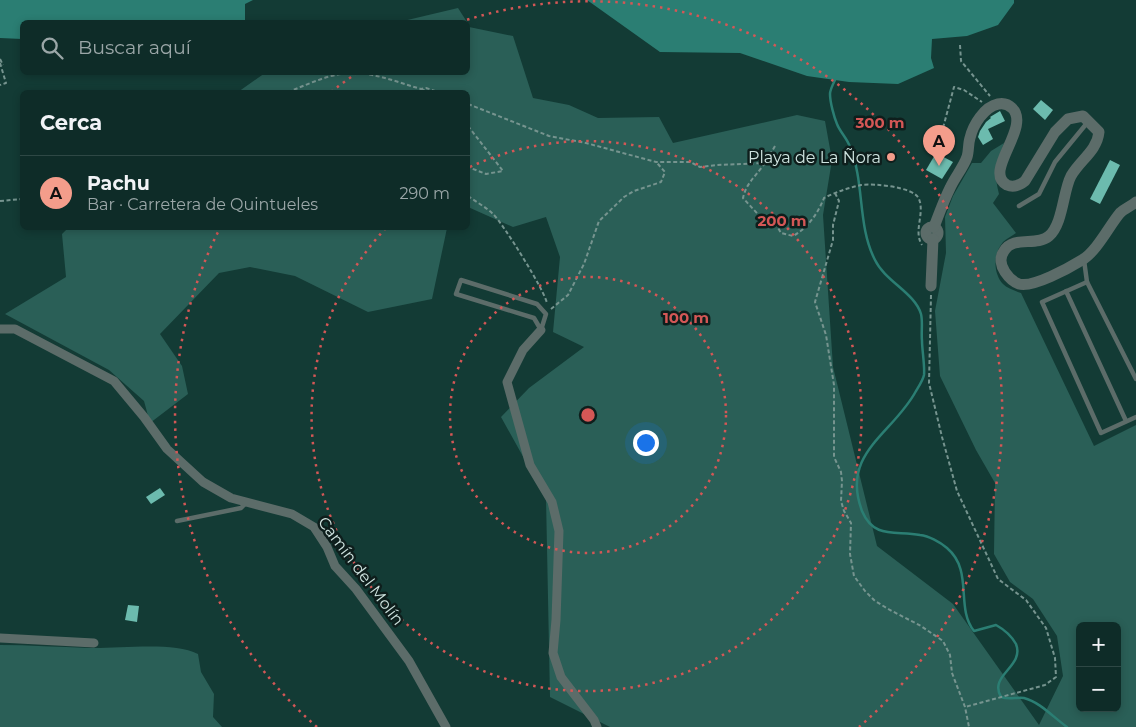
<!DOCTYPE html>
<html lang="es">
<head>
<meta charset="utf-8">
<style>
  body { margin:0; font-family:Montserrat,sans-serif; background:#173430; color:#f1f3f6 }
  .controls { position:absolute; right:15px; bottom:15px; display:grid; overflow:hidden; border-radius:8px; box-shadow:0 2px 8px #0003 }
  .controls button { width:45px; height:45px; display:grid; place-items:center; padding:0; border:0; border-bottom:1px solid #2e4845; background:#0e2c28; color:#f1f3f6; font:25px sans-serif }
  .you { position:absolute; left:645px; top:442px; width:18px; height:18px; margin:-12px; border:4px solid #fff; border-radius:50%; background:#1a73e8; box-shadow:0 0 0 8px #1a73e833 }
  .badge { display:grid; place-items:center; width:32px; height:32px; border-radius:50%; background:#f49d8b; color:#111; font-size:16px; font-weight:700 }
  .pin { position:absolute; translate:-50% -41px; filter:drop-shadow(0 1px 2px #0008) }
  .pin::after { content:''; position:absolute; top:26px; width:18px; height:15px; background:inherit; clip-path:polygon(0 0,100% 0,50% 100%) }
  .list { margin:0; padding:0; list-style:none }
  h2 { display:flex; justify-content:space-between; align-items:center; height:65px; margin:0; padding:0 20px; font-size:21px }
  h2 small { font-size:16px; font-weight:400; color:#9ba7a8 }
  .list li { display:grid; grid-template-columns:32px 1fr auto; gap:15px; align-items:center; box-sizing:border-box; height:75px; padding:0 20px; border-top:1px solid #2e4845 }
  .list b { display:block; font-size:19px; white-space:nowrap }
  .list p { margin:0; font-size:16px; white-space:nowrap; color:#9ba7a8 }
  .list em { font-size:16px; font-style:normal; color:#9ba7a8 }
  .icon { flex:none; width:28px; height:28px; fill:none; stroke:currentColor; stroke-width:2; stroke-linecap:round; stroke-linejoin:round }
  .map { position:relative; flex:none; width:1136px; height:727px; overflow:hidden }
  .search { position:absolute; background:#0e2c28; box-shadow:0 2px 8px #0003; left:20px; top:20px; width:450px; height:55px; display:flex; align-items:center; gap:12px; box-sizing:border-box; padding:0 18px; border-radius:8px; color:#9ba7a8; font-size:19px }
  .panel { position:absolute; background:#0e2c28; box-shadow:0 2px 8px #0003; left:20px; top:90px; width:450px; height:140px; border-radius:8px }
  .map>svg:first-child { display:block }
</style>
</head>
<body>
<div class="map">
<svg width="1136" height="727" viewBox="0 0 1136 727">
  <rect width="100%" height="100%" fill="#133b35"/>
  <g fill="#2a5f57" fill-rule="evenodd">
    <path d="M458,8L467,22H399Z"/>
    <path d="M468,24L469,27L513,36L533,98L569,105L598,118L659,117L673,143L797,115L825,121L832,160L823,215L833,367L877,546L953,604L1039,725L1063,676L1057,636L1033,599L1010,582L994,554L995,483L976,450L940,376L935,311L946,253L945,217L953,196L972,163H981L991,151L1004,143C996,165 993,171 999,194L993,203L1016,233C1012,236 1006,239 1003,242C993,254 993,273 1003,284C1007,288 1015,291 1021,293L1094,446L1136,425V727H610L550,697L546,498L501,417L529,388L584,347L553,332L560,257L546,217L513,227L468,207V92H238L265,73L468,72ZM1080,626H1117V708H1080Z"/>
    <path d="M68,228H447L432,299L368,312L295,276L250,267L219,273L160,334L182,366L188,394L150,423L144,401L109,370L5,314L66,277L62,234Z"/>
    <path d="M0,645C29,645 59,647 88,648C118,649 173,641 198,654L201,672L214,694L213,717L222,727H0Z"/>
  </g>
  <g fill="#2b7e73">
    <path d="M0,0H253L245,4V22H22V39L0,38Z"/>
    <path d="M587,0H1014V3L998,25L967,36L932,39L931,58L934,68L898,84L849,82L807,76L740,53L660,52Z"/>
  </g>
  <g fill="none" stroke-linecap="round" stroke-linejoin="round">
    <path stroke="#2b7e73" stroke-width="2.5" d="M835,80C833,84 830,90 830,94C830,102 834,117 837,124C840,132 847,138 850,147C865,183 857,225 875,260C885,281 915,293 921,314C923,322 921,333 922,341C922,349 925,367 924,375C923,380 919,386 916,391C893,434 840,453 862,511C874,540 897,530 920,535C929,536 940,542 947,548C974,571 955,607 974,631L996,625C1005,630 1011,635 1016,644C1025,667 988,675 1001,697C1009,700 1016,697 1024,698C1040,702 1054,718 1067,727"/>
  </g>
  <g fill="#6cbbae">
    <path d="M1041,100L1053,110L1045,120L1033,109Z"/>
    <path d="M1000,111L1005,121L988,129L993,139L983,145L978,137L980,131L986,122L991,118L990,117Z"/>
    <path d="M936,153L953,162L942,179L926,170Z"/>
    <path d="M1110,160L1120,165L1100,204L1090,199Z"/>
    <path d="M160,488L165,495L151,504L146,497Z"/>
    <path d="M128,605L139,606L137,622L125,620Z"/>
  </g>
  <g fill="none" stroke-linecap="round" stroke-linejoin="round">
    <g stroke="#76948f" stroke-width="2" stroke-dasharray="4 2.5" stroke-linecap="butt">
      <path d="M960,45L961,61L990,96"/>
      <path d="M0,59L3,65"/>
      <path d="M0,63L6,83L0,85"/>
      <path d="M421,89L428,92"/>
      <path d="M288,92C309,84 332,72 356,73C378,74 400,83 421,89L426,88L438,92"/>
      <path d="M468,104L549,136L586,143L656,162H690L700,167L717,165L764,163"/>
      <path d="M468,126L503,171L486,174L468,167"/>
      <path d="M937,128H943L954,87L964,90L982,102"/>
      <path d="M775,146C771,153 767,160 762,167C754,178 746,184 743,198L766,223L776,224L781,233L793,236C808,228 818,213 824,198C836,192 848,188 861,185C873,183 915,187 919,199C925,214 913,231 922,245"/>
      <path d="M835,193L839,201L833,225V240L815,302L826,335L834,385V457L841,472L842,481L841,501L844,511L851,523L850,554L854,576L865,591L875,601L890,610L921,626L943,641L950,655L952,673L965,707L969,727"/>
      <path d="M468,196C476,202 486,207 493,214C502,222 547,294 547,304"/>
      <path d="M0,201L22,199"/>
      <path d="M931,295L929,383L942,437L957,491L998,579L1026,600L1046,628L1055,658L1056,677L1045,685L965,707"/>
      <path d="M551,309L568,295L584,264L599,221L624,197L634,191L661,182L665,172L657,163"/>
    </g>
    <g stroke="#5c6c69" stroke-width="4.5">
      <path d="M1019,206L1039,194L1055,162L1087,123"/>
      <path d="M1084,260L1087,282L1136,379"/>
      <path d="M461,280L537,304L546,314L541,330L534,318L456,294Z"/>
      <path d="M1087,282L1042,302L1101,433L1136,417"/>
      <path d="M1066,291L1126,421"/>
      <path d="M177,521L241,508L246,503"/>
    </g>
    <g stroke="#5c6c69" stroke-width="9">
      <path d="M0,329H15L114,381L144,417L167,449L203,482L231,498L292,514L314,527L327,547L335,566L356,589L409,661L446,727"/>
      <path d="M541,330L523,350L507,382L530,465L552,502L559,531L556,620L553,653L561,677L594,720L597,727"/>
      <path d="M0,638L94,643"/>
    </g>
    <g stroke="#5c6c69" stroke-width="11">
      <circle cx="932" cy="233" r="6"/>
      <path d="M934,227C939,214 944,200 950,188C955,177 963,168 967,157C969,151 968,144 970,138C973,125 984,107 998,104C1003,103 1008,104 1012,108C1032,127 982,172 1007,185C1014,188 1020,185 1025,181L1055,132L1068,119L1083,116L1099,132C1097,151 1080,160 1071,176C1063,191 1063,224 1049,236C1036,247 1014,235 1004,251C999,258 1001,266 1005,272C1009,278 1013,282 1019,284C1033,288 1069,268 1082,260C1097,251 1109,226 1120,213C1124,209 1131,206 1136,202"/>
      <path d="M931,286L933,239"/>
    </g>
  </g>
  <g fill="none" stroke="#d45756" stroke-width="2.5" stroke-dasharray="2.5 5">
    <circle cx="588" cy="415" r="138"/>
    <path d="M470 167A275 275 0 1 1 385 229"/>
    <path d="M317 727A413 413 0 0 1 220 228M331 92A413 413 0 0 1 357 73M460 22A413 413 0 0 1 859 727"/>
  </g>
  <circle fill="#f49d8b" stroke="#0e1e1c" stroke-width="2" cx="891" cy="157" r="5"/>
  <g text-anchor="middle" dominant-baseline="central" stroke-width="5" stroke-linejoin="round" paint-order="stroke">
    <g font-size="16" fill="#cfe4e0" stroke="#0e1e1c" text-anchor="end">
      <text x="881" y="157">Playa de La Ñora</text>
    </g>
    <g font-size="16" fill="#cfe4e0" stroke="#0e1e1c">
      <text transform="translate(361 571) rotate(53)">Camín del Molín</text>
    </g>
  </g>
  <circle cx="588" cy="415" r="8" fill="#d45756" stroke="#0e1e1c" stroke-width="2.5"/>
  <g font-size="15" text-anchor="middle" font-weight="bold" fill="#d45756" stroke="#0e1e1c" stroke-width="5" stroke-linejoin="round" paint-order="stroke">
    <text x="880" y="128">300 m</text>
    <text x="782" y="226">200 m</text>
    <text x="686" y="323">100 m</text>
  </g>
</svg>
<div class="controls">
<button>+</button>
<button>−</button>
</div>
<div class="you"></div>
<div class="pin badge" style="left:939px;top:166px">A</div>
<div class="search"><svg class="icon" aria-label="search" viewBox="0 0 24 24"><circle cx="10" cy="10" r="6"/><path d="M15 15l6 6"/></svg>Buscar aquí</div>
<section class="panel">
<h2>Cerca<small></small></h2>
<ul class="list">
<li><span class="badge">A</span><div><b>Pachu</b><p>Bar · Carretera de Quintueles</p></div><em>290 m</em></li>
</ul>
</section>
</div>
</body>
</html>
